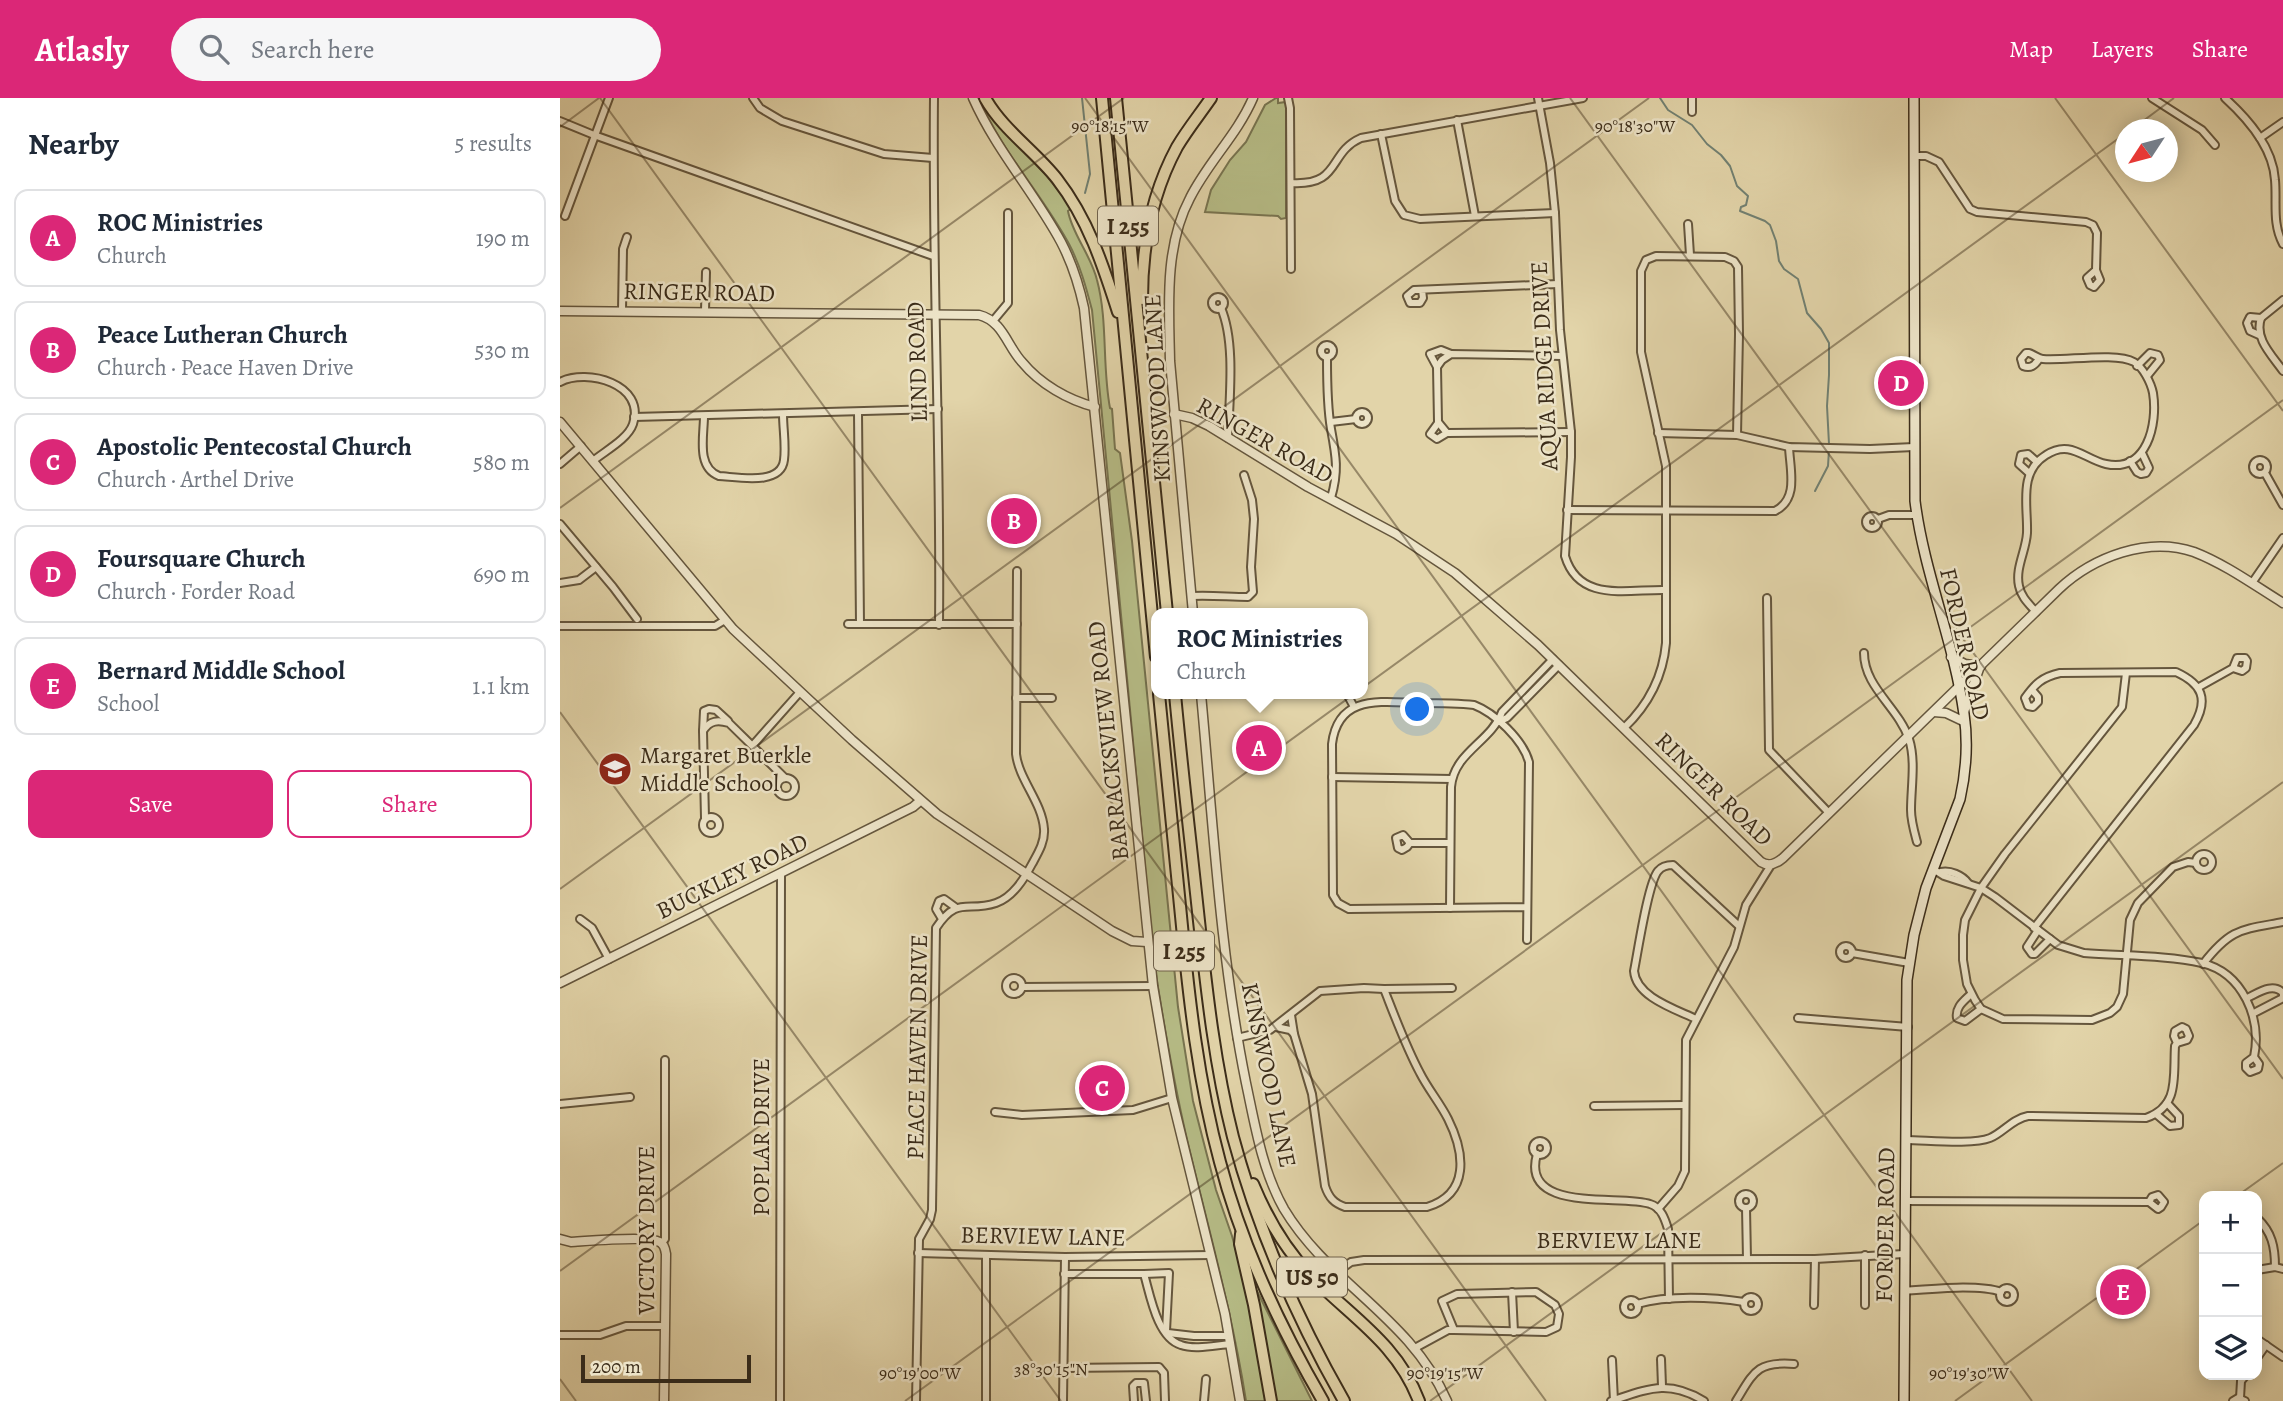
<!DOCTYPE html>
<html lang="en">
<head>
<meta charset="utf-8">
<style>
  body { margin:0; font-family:Alegreya,serif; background:#f6f6f7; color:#1f2937 }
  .controls { position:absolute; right:21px; bottom:21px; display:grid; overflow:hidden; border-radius:14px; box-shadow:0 4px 18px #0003 }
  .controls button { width:63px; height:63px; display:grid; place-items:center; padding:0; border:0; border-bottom:2px solid #e0e1e3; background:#fff; color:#1f2937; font:35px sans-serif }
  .compass { position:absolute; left:1555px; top:21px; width:63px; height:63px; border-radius:50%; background:#fff; box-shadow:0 4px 18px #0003; rotate:234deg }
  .scale { position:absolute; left:21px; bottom:18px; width:170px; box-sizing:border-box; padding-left:7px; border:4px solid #3b2c19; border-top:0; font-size:19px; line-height:24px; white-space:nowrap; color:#3b2c19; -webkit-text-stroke:5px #ece3c7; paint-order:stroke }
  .you { position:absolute; left:858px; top:612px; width:24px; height:24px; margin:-18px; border:5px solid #fff; border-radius:50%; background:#1a73e8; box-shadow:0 0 0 10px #1a73e833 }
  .badge { display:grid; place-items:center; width:46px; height:46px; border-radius:50%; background:#db2777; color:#fff; font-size:23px; font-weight:700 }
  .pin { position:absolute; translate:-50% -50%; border:4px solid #fff; box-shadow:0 2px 7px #0006 }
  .popup { position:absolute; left:591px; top:510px; width:217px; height:91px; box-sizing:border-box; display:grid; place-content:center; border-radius:14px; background:#fff; filter:drop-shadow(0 2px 5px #0005); font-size:23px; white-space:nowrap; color:#747a83 }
  .popup b { font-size:26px; color:#1f2937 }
  .popup::after { content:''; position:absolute; left:50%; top:100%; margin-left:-14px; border:14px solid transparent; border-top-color:#fff }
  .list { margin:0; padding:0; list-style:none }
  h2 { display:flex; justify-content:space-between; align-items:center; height:91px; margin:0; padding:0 28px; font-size:30px }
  h2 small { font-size:23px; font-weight:400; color:#747a83 }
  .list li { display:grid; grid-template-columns:46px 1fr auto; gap:21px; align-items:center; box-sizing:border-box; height:98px; margin:0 14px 14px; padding:0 14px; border:2px solid #e0e1e3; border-radius:14px }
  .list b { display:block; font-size:26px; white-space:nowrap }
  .list p { margin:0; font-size:23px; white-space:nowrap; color:#747a83 }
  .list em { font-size:23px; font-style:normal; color:#747a83 }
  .actions { display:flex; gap:14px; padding:21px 28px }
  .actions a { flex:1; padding:16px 0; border:2px solid #db2777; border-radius:14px; text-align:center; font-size:24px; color:#db2777 }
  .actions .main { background:#db2777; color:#fff }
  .icon { flex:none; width:38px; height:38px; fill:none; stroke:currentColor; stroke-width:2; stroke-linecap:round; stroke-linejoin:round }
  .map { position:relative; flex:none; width:1723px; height:1303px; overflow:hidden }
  header { display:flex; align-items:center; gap:42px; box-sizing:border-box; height:98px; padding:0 35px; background:#db2777; color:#fff }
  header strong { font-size:33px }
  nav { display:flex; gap:38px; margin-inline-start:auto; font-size:24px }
  .search { width:490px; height:63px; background:#f6f6f7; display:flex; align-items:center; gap:18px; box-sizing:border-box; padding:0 24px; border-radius:38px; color:#747a83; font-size:26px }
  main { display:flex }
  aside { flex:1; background:#fff }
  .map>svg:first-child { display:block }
</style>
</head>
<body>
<header>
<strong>Atlasly</strong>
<div class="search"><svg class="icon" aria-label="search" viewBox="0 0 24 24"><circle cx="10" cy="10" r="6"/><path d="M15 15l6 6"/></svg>Search here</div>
<nav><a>Map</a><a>Layers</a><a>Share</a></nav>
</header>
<main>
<aside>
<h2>Nearby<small>5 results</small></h2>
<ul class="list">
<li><span class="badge">A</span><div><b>ROC Ministries</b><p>Church</p></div><em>190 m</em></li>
<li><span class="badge">B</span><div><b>Peace Lutheran Church</b><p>Church · Peace Haven Drive</p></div><em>530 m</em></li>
<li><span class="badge">C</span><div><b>Apostolic Pentecostal Church</b><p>Church · Arthel Drive</p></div><em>580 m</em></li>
<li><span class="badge">D</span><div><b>Foursquare Church</b><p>Church · Forder Road</p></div><em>690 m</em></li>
<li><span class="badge">E</span><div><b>Bernard Middle School</b><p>School</p></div><em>1.1 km</em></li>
</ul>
<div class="actions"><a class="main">Save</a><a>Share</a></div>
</aside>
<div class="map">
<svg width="1723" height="1303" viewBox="0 0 1723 1303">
  <rect width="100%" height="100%" fill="#e2d4a9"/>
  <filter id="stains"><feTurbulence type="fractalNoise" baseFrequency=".00286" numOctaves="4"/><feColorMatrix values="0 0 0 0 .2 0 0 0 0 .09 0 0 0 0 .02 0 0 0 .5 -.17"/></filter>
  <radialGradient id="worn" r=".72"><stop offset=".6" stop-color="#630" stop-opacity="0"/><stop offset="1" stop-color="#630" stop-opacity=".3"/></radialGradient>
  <g fill="#b6bc86" stroke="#787450" stroke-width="2">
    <path d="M419,0L438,27L486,77L512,110L508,113C512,136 531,157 537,182C548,223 542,268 550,310L552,311L555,351L560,355L572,443L618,909L633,1003L656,1092L672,1138L687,1193L707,1303H686C672,1213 647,1126 626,1037C613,980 603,922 594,864L532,212C526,189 520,167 509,146C482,96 441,53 419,0Z"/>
    <path d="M716,0H718V5L726,4V120L721,121L718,118L645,114L651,92L670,62L686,44L705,7Z"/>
    <path d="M695,1193H697L752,1303H716Z"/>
  </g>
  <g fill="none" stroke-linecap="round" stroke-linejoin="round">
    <g stroke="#718072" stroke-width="2">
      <path d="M522,0L530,76L525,95"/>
      <path d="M1100,0L1108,12L1132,27L1147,46L1161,57L1170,68L1177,88L1188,98L1186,107L1181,109L1180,113L1205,123L1210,127L1216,143L1219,163L1224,171L1238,181L1247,215L1261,231L1269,245V277L1267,308L1269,346"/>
      <path d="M1255,393L1268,368L1269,352"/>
    </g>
    <defs>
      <g id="minor">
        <path d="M193,0L200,10L222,23L324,56L373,60"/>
        <path d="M374,0C372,176 381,351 379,527"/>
        <path d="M728,0L730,10L731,171"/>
        <path d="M978,0L990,65L995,115L1000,232L1011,334V359L1005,458C1019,505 1067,491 1106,492"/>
        <path d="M1132,0V14"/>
        <path d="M1592,0L1642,32L1655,47"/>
        <path d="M1665,0C1688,21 1713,49 1715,82C1717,104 1712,126 1723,146"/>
        <path d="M897,22L915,118"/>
        <path d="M0,23L34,37L373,158"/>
        <path d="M821,36L835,103L844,117L860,121L995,115"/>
        <path d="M1700,40L1723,24"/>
        <path d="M1354,58H1366L1379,64L1410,111L1417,114L1526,124L1533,127L1537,135L1536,172L1527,180L1530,187L1534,189L1540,182L1536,172"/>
        <path d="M731,85C782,88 767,55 801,40L1023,0"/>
        <path d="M5,118L49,0"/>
        <path d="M1128,126L1130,157"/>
        <path d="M862,192L863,200L860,205H850L847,198L854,192L998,186"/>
        <circle cx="658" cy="205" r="6"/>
        <path d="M1723,202L1701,220C1694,241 1712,257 1723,273"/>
        <path d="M661,210C676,245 669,302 668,340"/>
        <path d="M62,213L63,151L67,139"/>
        <path d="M145,213L146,174"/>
        <path d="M433,223L448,205V115"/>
        <path d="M1699,237L1690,233L1687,225L1690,219L1701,220"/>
        <circle cx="767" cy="253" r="6"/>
        <path d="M1002,258L891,256L882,262L877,269L878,324L887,335L1011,334"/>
        <path d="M767,260C767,283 767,308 771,331C776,358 779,373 771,400"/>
        <path d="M1577,268L1590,255L1598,257L1600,262L1587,278"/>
        <path d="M877,269L870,256L881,252L891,256"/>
        <path d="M0,284C27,270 86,286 73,326C68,341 45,353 33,363"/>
        <circle cx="802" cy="320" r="6"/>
        <path d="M298,315L300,526"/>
        <path d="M144,318C144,338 136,369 159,378C178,379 221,388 224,362C226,347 223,331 223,316"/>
        <path d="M74,319L378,311"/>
        <path d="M771,324L796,321"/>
        <path d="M878,325L870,336L877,341L887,335"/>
        <path d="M1098,335L1177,337L1229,349L1310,351L1354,349"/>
        <circle cx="1700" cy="369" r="7"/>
        <path d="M1570,363L1577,374L1581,376L1586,375L1589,370L1582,355"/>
        <path d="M0,366L21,348"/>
        <path d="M1469,375L1459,366L1461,357L1468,356L1477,364"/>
        <path d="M1705,375L1723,407"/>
        <path d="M1007,412L1215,413C1239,401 1230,372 1229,349"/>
        <circle cx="1312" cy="424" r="6"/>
        <path d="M1318,421L1329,417H1356"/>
        <path d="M0,426L53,489L77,521"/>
        <path d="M0,485L19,482L36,469"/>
        <path d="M1692,485L1723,440"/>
        <path d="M632,498C651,497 670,499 688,499L693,494L691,469L694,421L692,402L684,377"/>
        <path d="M1207,500L1209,652L1269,715"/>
        <path d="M1476,514C1469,506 1461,499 1459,488C1455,470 1466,453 1467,435C1468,408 1458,374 1486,357C1510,341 1524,361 1546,366C1587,375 1598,326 1593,295C1591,285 1583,269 1574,264C1556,254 1505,263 1483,261C1478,261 1475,257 1469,255H1466L1461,261L1463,268C1471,271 1475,267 1479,261"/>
        <path d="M288,526H457"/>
        <path d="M0,528H155L165,522"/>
        <path d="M1304,555C1304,589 1338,609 1349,641C1356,663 1351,689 1351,712C1351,723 1354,733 1357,744"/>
        <path d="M1566,575L1562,609L1445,756L1421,790L1405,822L1403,837V862L1407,886L1415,902L1421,911L1443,921L1532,922L1550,915L1557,909L1563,896L1570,822L1578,805L1613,769L1628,764L1636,765"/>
        <path d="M1639,589L1673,570L1682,573L1686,570L1687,563L1685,560H1677L1673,570"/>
        <path d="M1472,592L1478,599V604L1473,609L1468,608L1465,600C1475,586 1482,579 1500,575L1616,574C1642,586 1649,601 1634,627L1474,830"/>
        <path d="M787,596L794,609"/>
        <path d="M456,600H492"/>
        <path d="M938,624L947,620L999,567"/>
        <path d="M1064,630C1088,607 1103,579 1106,545V368L1081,254V173L1086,162L1096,158L1165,159L1174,163L1178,169L1179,236L1177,337"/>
        <path d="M143,633L144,613L149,611L156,612L168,623"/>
        <path d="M193,647L240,594"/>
        <path d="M772,679L892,681"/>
        <circle cx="226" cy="689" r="9"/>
        <circle cx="151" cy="727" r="8"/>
        <path d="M145,720L143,633C150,622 158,622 169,625L225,680"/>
        <path d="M850,745L843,737L836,740L838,750L842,752L847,749L850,745H890"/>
        <circle cx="1644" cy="764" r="8"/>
        <path d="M1373,771L1384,778L1421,790L1435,799L1498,847L1524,855C1561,858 1606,857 1642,865C1683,875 1702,921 1694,959L1686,965V970L1690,974L1698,971L1699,966L1694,959"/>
        <path d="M1381,774C1390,772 1402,777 1408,785"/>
        <path d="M890,810L891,689C894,654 931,644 942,614L993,561"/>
        <path d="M20,821L32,830L49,861"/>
        <path d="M382,821L376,811L379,803L384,801L395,809"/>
        <path d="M1478,832L1467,849L1472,856H1475L1490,841"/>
        <path d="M967,842L969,664C963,642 935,615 914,607C896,605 877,605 859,605C821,604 778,596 772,646L773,797L778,805L789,811L967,809"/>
        <circle cx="1286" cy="854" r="6"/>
        <path d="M1292,855L1349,865"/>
        <path d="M1643,866C1671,830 1681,832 1723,824"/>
        <circle cx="454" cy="888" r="8"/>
        <path d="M462,889L593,888"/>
        <path d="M1411,896C1404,903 1395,909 1397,920L1405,923L1421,911"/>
        <path d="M1687,900C1698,895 1713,884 1723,895V900L1694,915"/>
        <path d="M731,917L734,936L752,996L765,1088C769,1100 774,1105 785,1109H867C910,1096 905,1055 888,1021C880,1005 868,991 860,975C846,949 835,919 824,891"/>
        <path d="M1238,920L1348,929"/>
        <path d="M1136,921C1115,911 1076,899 1074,873C1078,853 1088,785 1098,773C1102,768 1107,767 1113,767L1179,828"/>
        <path d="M716,929L730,932L734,936"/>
        <path d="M677,940L710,932L760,893L804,890L824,891L892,890"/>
        <path d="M0,1006L70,999"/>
        <path d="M1034,1008L1125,1007"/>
        <path d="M435,1014L462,1017L573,1012L612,1000"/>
        <path d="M1596,1016L1610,1028L1619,1027V1018L1607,1005"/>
        <path d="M1346,1042C1366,1042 1413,1047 1430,1040C1444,1034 1452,1021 1468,1018L1586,1020C1620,1008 1613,979 1615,948L1617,945L1627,942L1629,938L1626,931L1622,929L1615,933L1614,938L1617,945"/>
        <circle cx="980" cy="1050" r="7"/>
        <path d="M977,1056C960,1116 1061,1096 1090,1106C1101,1109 1105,1121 1108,1131L1109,1201"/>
        <circle cx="1186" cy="1103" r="7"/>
        <path d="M1345,1103L1589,1104L1598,1111L1601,1109L1604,1104L1598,1097L1592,1099L1589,1104"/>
        <path d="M1186,1110L1187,1161"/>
        <path d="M1098,1111L1118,1088L1125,1073L1126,942L1174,849L1186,807L1211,767"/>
        <path d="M1697,1120C1712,1134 1715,1149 1715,1169"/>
        <path d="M102,1145L105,1141V962"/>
        <path d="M358,1155L505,1159L651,1157"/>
        <path d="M1305,1157V1207"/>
        <path d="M1697,1172L1715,1169L1723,1171"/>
        <path d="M777,1174L791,1164L804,1162L1255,1161L1344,1156"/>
        <path d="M504,1176H584C590,1196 597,1240 621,1247C635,1252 656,1247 671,1246"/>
        <path d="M584,1176L609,1175L606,1233"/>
        <circle cx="1447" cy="1197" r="7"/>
        <path d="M1344,1193C1368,1191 1419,1186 1441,1194"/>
        <path d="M952,1194L954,1234"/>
        <circle cx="1191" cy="1206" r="7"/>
        <circle cx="1071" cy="1209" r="7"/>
        <path d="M1077,1206C1108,1197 1153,1199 1184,1204"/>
        <path d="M1254,1207L1255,1161"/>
        <path d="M608,1235L634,1238H669"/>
        <path d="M0,1237H40L66,1228H105"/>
        <path d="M1697,1241L1723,1259"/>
        <path d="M855,1250L888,1232H894L986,1234L997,1229L999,1216L995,1207L976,1194L897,1196L882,1203L894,1232"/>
        <path d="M1697,1260L1706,1247"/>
        <path d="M1101,1261L1102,1288"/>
        <path d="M1052,1262L1054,1303"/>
        <path d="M503,1270L599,1269L604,1275L605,1303"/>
        <path d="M1680,1300L1681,1283L1686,1277"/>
        <path d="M220,1303L221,775"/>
        <path d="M356,1303L359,1141L370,1121L372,1112L376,830C398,797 407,815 436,805C453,799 464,781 472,766C478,755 485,744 484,731C482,704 459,682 456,656L457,473"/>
        <path d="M426,1303V1157"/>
        <path d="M503,1303L505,1159"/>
        <path d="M574,1303L573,1288L576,1285H584L586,1303"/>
        <path d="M644,1303L646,1281"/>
        <path d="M1051,1303C1088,1291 1108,1281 1144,1303"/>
        <path d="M1176,1303C1194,1274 1197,1263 1234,1266"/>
        <path d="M1673,1303L1678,1300L1685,1303"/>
      </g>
      <g id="tertiary">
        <path d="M413,0C436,52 474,94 501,144C512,165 519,187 524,210L593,888L612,1000L665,1216L680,1303"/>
        <path d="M0,213L419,217C443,223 447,248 462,264C480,286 508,302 535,309"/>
        <path d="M614,316L632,320L649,328L748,389L836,436L895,475L978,547L1201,764C1209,769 1216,766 1223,760L1499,491C1533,459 1588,438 1634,454C1665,466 1694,487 1723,505"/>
        <path d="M0,324L173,531L292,642L377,716L552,833L572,843L587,844"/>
        <path d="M633,515L610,263C609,209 604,149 630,100C648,64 677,37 693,0"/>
        <path d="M1391,559L1405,566L1421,568"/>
        <path d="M641,596C653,725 660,857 686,985C695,1027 702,1072 724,1111C769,1186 850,1219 887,1303"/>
        <path d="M1374,614L1386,615L1405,624"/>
        <path d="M1404,614L1419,571"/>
        <path d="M0,885L353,709L360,703"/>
        <path d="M0,1141L11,1144C28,1143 85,1138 97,1143C104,1145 105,1150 106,1156L104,1303"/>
      </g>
      <path id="secondary" d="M1344,1303L1347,882L1354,837L1366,790L1400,701C1406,674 1408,643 1404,616C1394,544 1364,475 1355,403L1354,0"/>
      <g id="motorway">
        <path d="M425,0C443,32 475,53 497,81C528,121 543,167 558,214"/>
        <path d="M542,0L596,559"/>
        <path d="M556,0L607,515"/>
        <path d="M582,201C582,148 591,97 617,49C627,32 640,16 651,0"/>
        <path d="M599,596C606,670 614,744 621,818C629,901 638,983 660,1064C682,1148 720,1229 763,1303"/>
        <path d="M615,596C622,672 631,747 639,823C647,896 655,968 673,1039C698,1132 736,1219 784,1303"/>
        <path d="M693,1086C707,1120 724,1150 750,1177C791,1219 837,1245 859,1303"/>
        <path d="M681,1136L680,1146L694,1207L711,1303"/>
      </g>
    </defs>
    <use href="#minor" stroke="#65563d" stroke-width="10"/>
    <use href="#tertiary" stroke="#65563d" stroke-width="11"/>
    <use href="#secondary" stroke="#3b2c19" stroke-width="12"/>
    <use href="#motorway" stroke="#3b2c19" stroke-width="14"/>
    <use href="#minor" stroke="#ece3c7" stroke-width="6"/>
    <use href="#tertiary" stroke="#ece3c7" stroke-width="8"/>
    <use href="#secondary" stroke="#ece3c7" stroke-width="9"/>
    <use href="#motorway" stroke="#e2d4a9" stroke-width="10"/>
  </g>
  <path fill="none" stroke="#3b2c19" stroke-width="2" stroke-opacity="0.45" d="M40,0L986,1303M525,0L1472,1303M1010,0L1723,981M1495,0L1723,313M0,29L39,0M1571,32L1614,0M0,410L564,0M0,614L501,1303M0,791L1089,0M1677,1098L1723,1065M0,1173L1566,35M0,1281L16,1303M345,1303L1723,302M870,1303L1723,684M1395,1303L1644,1122"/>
  <defs>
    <symbol id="school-disc" viewBox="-11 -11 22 22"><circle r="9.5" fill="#8f2418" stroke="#ece3c7"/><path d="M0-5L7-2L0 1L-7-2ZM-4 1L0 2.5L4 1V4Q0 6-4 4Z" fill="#fff"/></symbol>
  </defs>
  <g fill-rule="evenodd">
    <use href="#school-disc" x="36" y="652" width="38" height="38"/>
  </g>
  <g text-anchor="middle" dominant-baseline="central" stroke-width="5" stroke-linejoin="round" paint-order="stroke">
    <g fill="#ece3c7" stroke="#70634d" stroke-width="2">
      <rect x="538" y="108.5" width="60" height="39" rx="5"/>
      <rect x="594" y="833.5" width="60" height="39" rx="5"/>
      <rect x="717" y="1159.5" width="70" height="39" rx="5"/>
    </g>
    <g font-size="23" font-weight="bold" fill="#3b2c19">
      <text x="568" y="128">I 255</text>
      <text x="624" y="853">I 255</text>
      <text x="752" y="1179">US 50</text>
    </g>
    <g font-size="24" fill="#3b2c19" stroke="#ece3c7">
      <text transform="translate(139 194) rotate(1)">RINGER ROAD</text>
      <text transform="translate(357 264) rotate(-92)">LIND ROAD</text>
      <text transform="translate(984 268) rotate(-93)">AQUA RIDGE DRIVE</text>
      <text transform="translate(597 290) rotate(-93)">KINSWOOD LANE</text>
      <text transform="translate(705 342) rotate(29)">RINGER ROAD</text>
      <text transform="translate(1405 546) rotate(77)">FORDER ROAD</text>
      <text transform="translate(548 643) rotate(-96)">BARRACKSVIEW ROAD</text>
      <text transform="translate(1154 691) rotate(44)">RINGER ROAD</text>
      <text transform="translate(172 778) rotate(-26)">BUCKLEY ROAD</text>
      <text transform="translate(357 949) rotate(-89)">PEACE HAVEN DRIVE</text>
      <text transform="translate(709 977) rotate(78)">KINSWOOD LANE</text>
      <text transform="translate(201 1039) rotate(-90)">POPLAR DRIVE</text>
      <text transform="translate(1325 1127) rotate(-89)">FORDER ROAD</text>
      <text transform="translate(86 1132) rotate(-90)">VICTORY DRIVE</text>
      <text transform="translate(483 1138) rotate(1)">BERVIEW LANE</text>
      <text x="1059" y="1142">BERVIEW LANE</text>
    </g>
    <g font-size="24" fill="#3b2c19" stroke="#ece3c7" text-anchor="start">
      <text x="80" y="657">Margaret Buerkle<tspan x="80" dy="28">Middle School</tspan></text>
    </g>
  </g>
  <g font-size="18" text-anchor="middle" fill="#3b2c19" stroke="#ece3c7" stroke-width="5" stroke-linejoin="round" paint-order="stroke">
    <text x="550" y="34">90°18'15"W</text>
    <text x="1075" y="34">90°18'30"W</text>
    <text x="491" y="1277">38°30'15"N</text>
    <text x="360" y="1281">90°19'00"W</text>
    <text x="885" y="1281">90°19'15"W</text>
    <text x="1409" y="1281">90°19'30"W</text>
  </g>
  <rect width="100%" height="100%" filter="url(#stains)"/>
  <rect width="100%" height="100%" fill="url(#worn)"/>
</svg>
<div class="controls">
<button>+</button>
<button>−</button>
<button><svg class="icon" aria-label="layers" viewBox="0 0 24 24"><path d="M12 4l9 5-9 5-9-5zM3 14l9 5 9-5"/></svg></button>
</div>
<svg class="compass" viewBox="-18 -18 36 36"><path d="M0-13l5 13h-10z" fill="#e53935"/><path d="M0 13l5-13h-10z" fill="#747a83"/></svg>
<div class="scale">200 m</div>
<div class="you"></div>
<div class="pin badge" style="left:699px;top:650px">A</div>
<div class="popup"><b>ROC Ministries</b>Church</div>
<div class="pin badge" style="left:454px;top:423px">B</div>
<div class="pin badge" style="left:542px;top:990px">C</div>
<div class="pin badge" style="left:1341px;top:285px">D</div>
<div class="pin badge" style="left:1563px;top:1194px">E</div>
</div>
</main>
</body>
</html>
